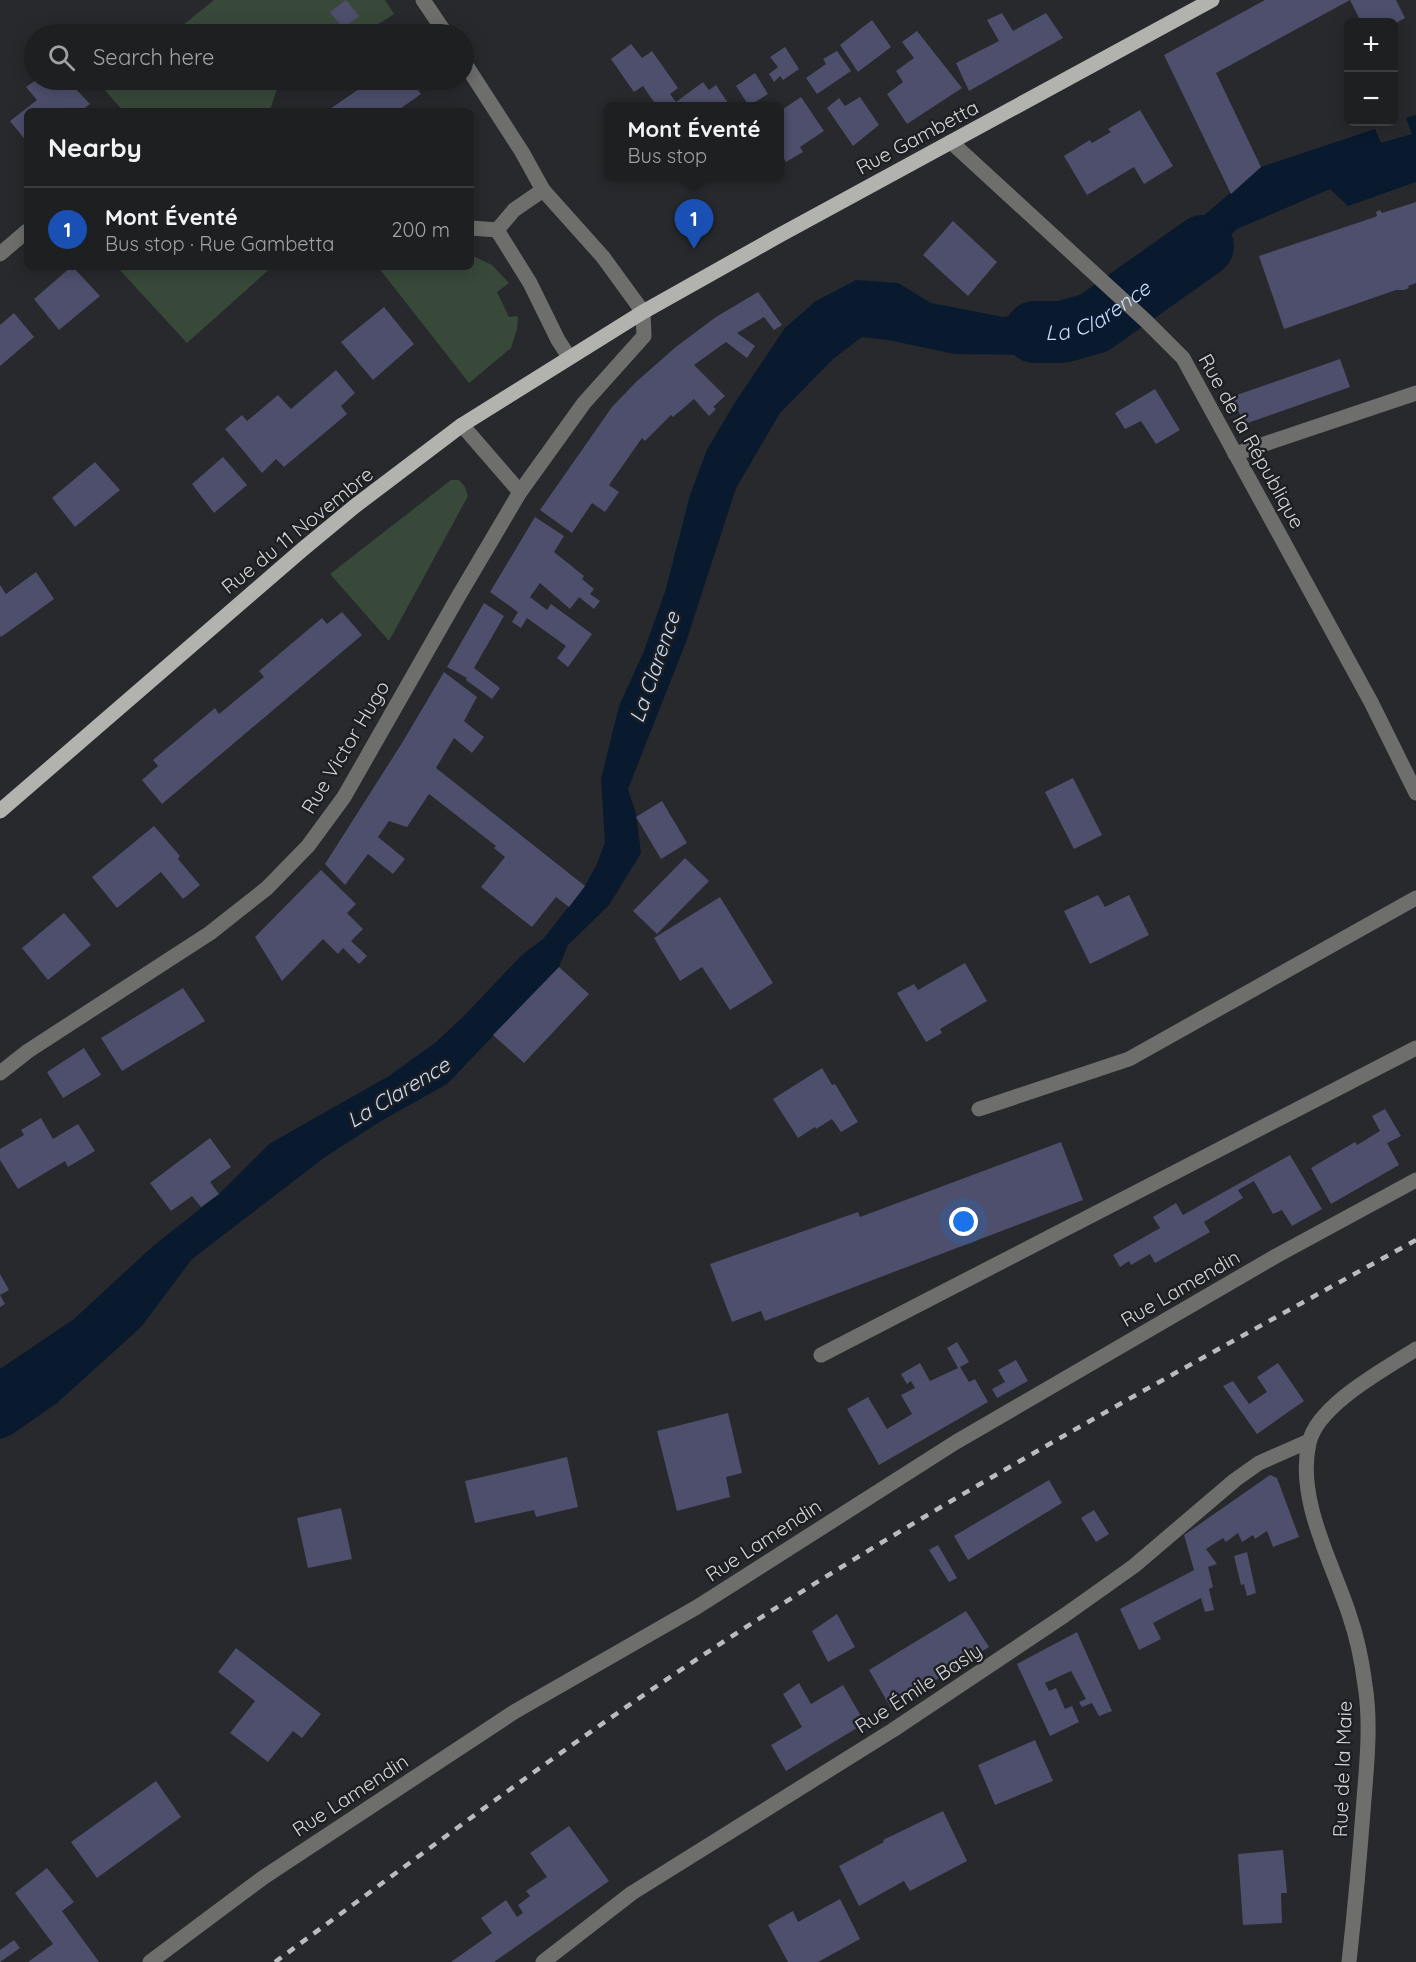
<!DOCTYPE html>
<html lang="en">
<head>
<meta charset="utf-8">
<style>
  body { margin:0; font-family:Quicksand,sans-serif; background:#2a2c2e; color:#f1f3f6 }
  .controls { position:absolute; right:18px; top:18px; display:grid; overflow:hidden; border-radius:9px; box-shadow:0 3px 15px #0003 }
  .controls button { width:54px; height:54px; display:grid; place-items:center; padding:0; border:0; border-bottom:2px solid #3b3d3f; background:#1d1f21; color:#f1f3f6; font:30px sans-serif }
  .you { position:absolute; left:964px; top:1222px; width:21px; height:21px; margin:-15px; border:4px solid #fff; border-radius:50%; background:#1a73e8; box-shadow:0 0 0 9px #1a73e833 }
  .badge { display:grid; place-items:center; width:39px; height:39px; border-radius:50%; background:#97cc38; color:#fff; font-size:20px; font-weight:700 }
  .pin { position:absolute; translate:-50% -50px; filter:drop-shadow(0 2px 3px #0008) }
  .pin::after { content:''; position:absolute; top:32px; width:21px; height:18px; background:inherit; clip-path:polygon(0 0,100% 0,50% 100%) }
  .popup { position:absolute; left:604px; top:102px; width:180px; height:78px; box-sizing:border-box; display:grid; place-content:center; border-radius:9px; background:#1d1f21; filter:drop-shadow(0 2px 4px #0005); font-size:20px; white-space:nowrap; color:#a0a2a5 }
  .popup b { font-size:22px; color:#f1f3f6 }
  .popup::after { content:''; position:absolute; left:50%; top:100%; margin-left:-12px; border:12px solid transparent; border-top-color:#1d1f21 }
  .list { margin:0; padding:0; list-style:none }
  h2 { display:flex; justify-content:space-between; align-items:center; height:78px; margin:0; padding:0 24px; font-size:26px }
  h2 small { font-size:20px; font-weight:400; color:#a0a2a5 }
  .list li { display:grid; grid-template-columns:39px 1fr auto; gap:18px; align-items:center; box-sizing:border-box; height:84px; padding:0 24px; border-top:2px solid #3b3d3f }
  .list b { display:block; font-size:22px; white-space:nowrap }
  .list p { margin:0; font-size:20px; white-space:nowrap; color:#a0a2a5 }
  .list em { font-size:20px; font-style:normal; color:#a0a2a5 }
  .icon { flex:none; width:33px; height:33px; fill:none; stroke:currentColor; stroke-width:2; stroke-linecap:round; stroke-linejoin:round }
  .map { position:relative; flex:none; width:1416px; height:1962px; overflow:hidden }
  .search { position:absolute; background:#1d1f21; box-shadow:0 3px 15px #0003; left:24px; top:24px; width:450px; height:66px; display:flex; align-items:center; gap:15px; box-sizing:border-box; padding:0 21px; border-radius:33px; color:#a0a2a5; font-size:22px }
  .panel { position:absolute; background:#1d1f21; box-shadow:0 3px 15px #0003; left:24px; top:108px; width:450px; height:162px; border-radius:9px }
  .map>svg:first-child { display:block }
</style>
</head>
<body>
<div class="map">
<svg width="1416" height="1962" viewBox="0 0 1416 1962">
  <rect width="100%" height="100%" fill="#27292c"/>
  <g fill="#38493a">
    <path d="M214,0H385L394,14L363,34H172Z"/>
    <path d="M118,80H294L276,91L270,111H123L105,90Z"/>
    <path d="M471,255L492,265L509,283L497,292L509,317L518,316L517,329L511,348L469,383L378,267H471Z"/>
    <path d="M117,267H272L187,343Z"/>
    <path d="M451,480H459L465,487L468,496L389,641L330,574Z"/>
  </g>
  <g fill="#09192e">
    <path d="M1416,115V182L1348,206L1330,189L1237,229L1151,310L1123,284L1261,167L1375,129L1381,143L1412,134L1406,118Z"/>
    <path d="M856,280L898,283L931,303L1003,317L1045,310L1091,300L1097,303L1101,299L1132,325L1130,328L1134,332L1051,355L955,354L888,340L862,337L833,359L780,413L736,488L686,642L628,789L636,814L641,853L609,905L568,945L559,967L447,1084L381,1121L325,1157L192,1259L141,1327L57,1403L11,1435L0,1439V1369L74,1319L152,1247L219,1194L269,1144L389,1076L435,1043L465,1015L521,956L544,938L585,886L596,866L605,843L601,779L619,706L644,651L666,589L690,495L707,450L734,404L785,328L816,301Z"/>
  </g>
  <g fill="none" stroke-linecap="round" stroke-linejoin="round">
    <path stroke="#09192e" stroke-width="62" id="s1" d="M1035,332H1062L1094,323L1203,246"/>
  </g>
  <g fill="#4d4f6c">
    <path d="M346,0L359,16L343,28L330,12Z"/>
    <path d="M1265,0H1350L1216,73L1261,167L1231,194L1164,55Z"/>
    <path d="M1350,0H1396L1405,18L1394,24L1361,22Z"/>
    <path d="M1002,13L1013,31L1046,13L1063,38L969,91L956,63L999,41L987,20Z"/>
    <path d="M872,20L891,47L858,72L840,45Z"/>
    <path d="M917,31L962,88L907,124L887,94L903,82L896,71L914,58L902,42Z"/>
    <path d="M631,44L642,58L652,51L678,88L670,94L676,102L703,82L709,90L716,85L730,106H654L656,105L643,86L634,92L611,59Z"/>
    <path d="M785,47L799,69L783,80L780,76L774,82L769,74L778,67L770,57Z"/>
    <path d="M837,51L851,71L817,94L806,78L826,64L823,59Z"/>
    <path d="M755,73L768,94L749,106L736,86Z"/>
    <path d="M36,80H67L90,104L81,111H27V142L10,121L37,100L26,87Z"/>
    <path d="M372,80H410L421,94L397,111H327Z"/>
    <path d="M801,97L824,131L800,147L803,152L786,162L780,152V111Z"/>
    <path d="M860,97L879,125L853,146L827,108L839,98L845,106Z"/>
    <path d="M1140,110L1173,166L1144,184L1134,167L1087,195L1064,156L1090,140L1092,143L1111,132L1108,129Z"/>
    <path d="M1416,202V283L1408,286L1409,288L1404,290H1396L1284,329L1259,256L1375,217L1377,216L1376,212L1380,210L1382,213Z"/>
    <path d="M953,221L997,262L968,296L923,255Z"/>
    <path d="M71,267H73L100,296L59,330L34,299Z"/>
    <path d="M758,292L782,325L774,330L764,317L737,333L755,346L747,358L726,342L694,365L725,396L713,407L716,409L709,416L694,399L673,417L671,415L645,441L642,438L609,485L619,492L605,512L592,503L572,533L540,510L612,407L637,381L677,346L716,317Z"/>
    <path d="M384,307L414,344L373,380L341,342Z"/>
    <path d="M14,313L34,337L0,366V325Z"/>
    <path d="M1340,359L1350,387L1245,424L1231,397Z"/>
    <path d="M336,370L355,393L341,406L347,414L284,467L276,459L262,473L225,429L242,415L247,421L278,395L291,409Z"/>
    <path d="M1155,389L1180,430L1156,444L1141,421L1125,429L1115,413Z"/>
    <path d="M223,457L247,485L214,513L192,484Z"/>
    <path d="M95,462L120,490L75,527L52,498Z"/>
    <path d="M535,517L564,536L554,552L584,576L582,579L594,589L590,594L600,601L594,609L579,597L570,609L540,583L530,597L547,610L551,604L592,634L568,667L557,658L566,646L527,618L521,628L512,622L518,612L490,592Z"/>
    <path d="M36,572L54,599L1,637L0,635V585L6,594Z"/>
    <path d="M484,603L504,616L474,668L500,688L492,699L466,680L467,678L447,667Z"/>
    <path d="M342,612L362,635L162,804L142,780L158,766L153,760L215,708L219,714L236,700L264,677L259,671L322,618L327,624Z"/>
    <path d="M444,672L477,697L464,721L484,737L472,753L454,738L436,768L585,886L569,907L556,897L532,927L481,887L505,857L494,848L496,846L429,794L407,827L389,821L378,837L405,859L393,874L368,854L345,885L325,864L402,743Z"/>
    <path d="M1073,778L1102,835L1074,849L1045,792Z"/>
    <path d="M662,801L687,843L661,859L636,817Z"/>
    <path d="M154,826L180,856L178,859L200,885L183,899L161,872L117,908L92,877Z"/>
    <path d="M685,858L709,881L657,934L633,911Z"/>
    <path d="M321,870L356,904L347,913L363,929L351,941L367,956L359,964L343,948L338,954L323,939L282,981L255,937Z"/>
    <path d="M1098,895L1105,907L1129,895L1149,935L1090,964L1064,911Z"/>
    <path d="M720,897L773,983L730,1010L702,967L680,981L654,938Z"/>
    <path d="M64,913L91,945L48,980L22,948Z"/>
    <path d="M965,963L987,1001L940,1029L942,1033L926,1042L897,993L914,984L918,990Z"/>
    <path d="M559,967L589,994L524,1063L493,1035Z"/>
    <path d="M183,988L205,1021L122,1071L101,1038Z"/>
    <path d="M84,1048L101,1075L63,1098L47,1072Z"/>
    <path d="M822,1068L832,1085L835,1084L858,1122L841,1132L832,1119L816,1129L815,1127L798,1138L773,1099Z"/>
    <path d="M1385,1109L1401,1136L1387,1143L1399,1165L1331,1204L1311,1168L1355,1142L1357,1145L1380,1131L1372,1116Z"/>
    <path d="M41,1118L53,1139L78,1124L95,1151L68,1167L65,1161L18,1189L0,1160V1149L24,1135L21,1130Z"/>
    <path d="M210,1138L231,1167L210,1182L219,1194L201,1207L192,1196L171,1211L150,1183Z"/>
    <path d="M1061,1142L1083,1200L765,1321L761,1311L732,1322L710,1264L858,1212L860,1217Z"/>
    <path d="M1290,1155L1322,1209L1292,1226L1282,1210L1273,1214L1254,1181L1238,1190L1243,1198L1204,1222L1210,1232L1155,1263L1150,1254L1131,1265L1129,1261L1120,1267L1113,1255L1160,1228L1153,1217L1176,1203L1183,1215Z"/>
    <path d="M0,1274L9,1290L0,1295L5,1304L0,1307Z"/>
    <path d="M957,1342L969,1362L960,1367L969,1382L975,1379L988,1402L879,1465L847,1409L868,1397L887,1429L912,1414L901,1395L915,1388L911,1381L907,1384L901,1374L920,1363L930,1381L958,1368L947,1348Z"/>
    <path d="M1016,1360L1028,1381L997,1398L992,1389L1005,1382L998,1370Z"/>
    <path d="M1278,1363L1304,1401L1257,1434L1223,1386L1233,1381L1249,1404L1267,1392L1257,1377Z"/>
    <path d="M728,1413L742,1473L726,1477L730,1497L677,1511L657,1431Z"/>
    <path d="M567,1457L578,1507L536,1517L534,1510L475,1523L465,1481Z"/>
    <path d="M1270,1475L1277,1478L1299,1537L1273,1547L1267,1531L1255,1539L1253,1535L1242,1542L1238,1533L1226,1542L1223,1538L1206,1549L1217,1564L1208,1567L1213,1587L1209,1589L1214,1610L1205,1612L1201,1598L1153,1623L1161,1639L1139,1650L1120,1609L1194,1570L1184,1535Z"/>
    <path d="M1049,1480L1062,1503L968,1560L954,1536Z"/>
    <path d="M341,1508L352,1559L308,1568L297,1518Z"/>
    <path d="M1094,1510L1109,1534L1096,1542L1081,1518Z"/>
    <path d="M938,1545L957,1578L949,1582L929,1550Z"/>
    <path d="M1247,1552L1256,1593L1247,1596L1244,1584L1241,1585L1234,1556Z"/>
    <path d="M966,1611L989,1647L891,1708L869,1670Z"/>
    <path d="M837,1614L855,1647L828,1662L812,1631Z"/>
    <path d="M1077,1632L1112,1711L1099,1716L1092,1703L1082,1707L1079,1702L1086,1699L1071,1671L1045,1683L1049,1691L1056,1688L1065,1709L1072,1706L1079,1722L1050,1736L1017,1664Z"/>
    <path d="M236,1648L321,1714L302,1738L293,1731L268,1762L230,1733L255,1701L218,1672Z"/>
    <path d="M799,1683L811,1704L843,1685L865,1723L786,1771L771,1745L802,1727L783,1694Z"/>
    <path d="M1035,1740L1053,1781L995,1805L978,1765Z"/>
    <path d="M156,1781L181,1817L97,1878L71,1842Z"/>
    <path d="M943,1811L967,1861L910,1891L904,1881L859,1906L839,1866L884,1842L883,1840Z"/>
    <path d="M569,1826L609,1881L494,1962H451L492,1933L481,1918L506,1900L517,1917L523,1913L518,1905L530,1896L526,1891L547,1877L530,1853Z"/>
    <path d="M1283,1850L1287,1893H1281L1282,1923L1243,1925L1238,1854Z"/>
    <path d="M47,1868L74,1902L62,1911L99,1962H28L53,1944L15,1893Z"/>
    <path d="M840,1899L860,1939L818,1962H788L768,1925L793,1911L798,1922Z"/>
    <path d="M14,1940L20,1948L0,1962V1950Z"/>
  </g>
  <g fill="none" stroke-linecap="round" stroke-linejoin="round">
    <g stroke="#6e6e6c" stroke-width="15">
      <path d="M423,0L446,34"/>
      <path d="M951,142L1146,321L1183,358L1371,702L1416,793"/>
      <path d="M471,228L497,230"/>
      <path d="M497,230L530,283L558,340L569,357"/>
      <path d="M497,230L514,210L543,190"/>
      <path d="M0,254L27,231"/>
      <path d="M462,425L520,492"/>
      <path d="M1235,454L1416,393"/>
      <path d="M0,1073L28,1051L210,933L267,888L308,846L344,797L458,597L520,492L584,403L644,336L643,312L603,257L543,190L522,152L464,62"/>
      <path d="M979,1109L1129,1059L1416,898"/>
      <path d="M821,1355L1416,1048"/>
      <path d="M150,1962L264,1877L514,1712L697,1607L956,1442L1276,1256L1416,1180"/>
      <path d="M543,1962L632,1893L893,1730L1065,1615L1134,1566L1235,1480L1259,1463L1309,1441"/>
      <path d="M1349,1962C1355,1908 1360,1853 1364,1799C1367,1762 1371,1722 1365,1685C1362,1661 1357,1637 1349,1614C1332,1562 1296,1499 1309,1443C1317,1405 1385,1369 1416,1349"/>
    </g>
    <path stroke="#b2b3af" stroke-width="15" d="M0,811L303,549L355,506L462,425L643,312L780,235L1212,0"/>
    <path stroke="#babbbe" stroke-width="4.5" stroke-dasharray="8 8" stroke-linecap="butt" d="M275,1962C428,1850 580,1734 740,1631C958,1490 1188,1366 1416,1240"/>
  </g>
  <g text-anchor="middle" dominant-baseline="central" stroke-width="5" stroke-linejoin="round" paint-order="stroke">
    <g font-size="20" fill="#d3d4d6" stroke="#1e1f22">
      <text transform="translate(917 137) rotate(-28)">Rue Gambetta</text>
      <text transform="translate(1252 441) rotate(61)">Rue de la République</text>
      <text transform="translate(297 530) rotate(-39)">Rue du 11 Novembre</text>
      <text transform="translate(345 747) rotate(-59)">Rue Victor Hugo</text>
      <text transform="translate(1180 1288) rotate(-30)">Rue Lamendin</text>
      <text transform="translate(763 1540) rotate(-33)">Rue Lamendin</text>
      <text transform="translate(918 1688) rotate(-33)">Rue Émile Basly</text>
      <text transform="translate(1342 1769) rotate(-88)">Rue de la Maie</text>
      <text transform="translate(350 1795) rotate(-33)">Rue Lamendin</text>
    </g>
    <g font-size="21" font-style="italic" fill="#cadffc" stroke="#1e1f22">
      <text stroke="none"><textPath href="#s1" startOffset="68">La Clarence</textPath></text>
      <text transform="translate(654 667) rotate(-71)">La Clarence</text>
      <text transform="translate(398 1092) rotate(-31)">La Clarence</text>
    </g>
  </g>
</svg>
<div class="controls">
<button>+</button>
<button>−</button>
</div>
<div class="you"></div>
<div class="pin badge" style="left:694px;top:249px;background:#1a4fb4">1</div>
<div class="popup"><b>Mont Éventé</b>Bus stop</div>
<div class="search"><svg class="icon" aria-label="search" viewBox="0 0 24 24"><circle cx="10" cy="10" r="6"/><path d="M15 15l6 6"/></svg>Search here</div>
<section class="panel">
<h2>Nearby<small></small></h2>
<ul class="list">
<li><span class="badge" style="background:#1a4fb4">1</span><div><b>Mont Éventé</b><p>Bus stop · Rue Gambetta</p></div><em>200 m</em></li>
</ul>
</section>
</div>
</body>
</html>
